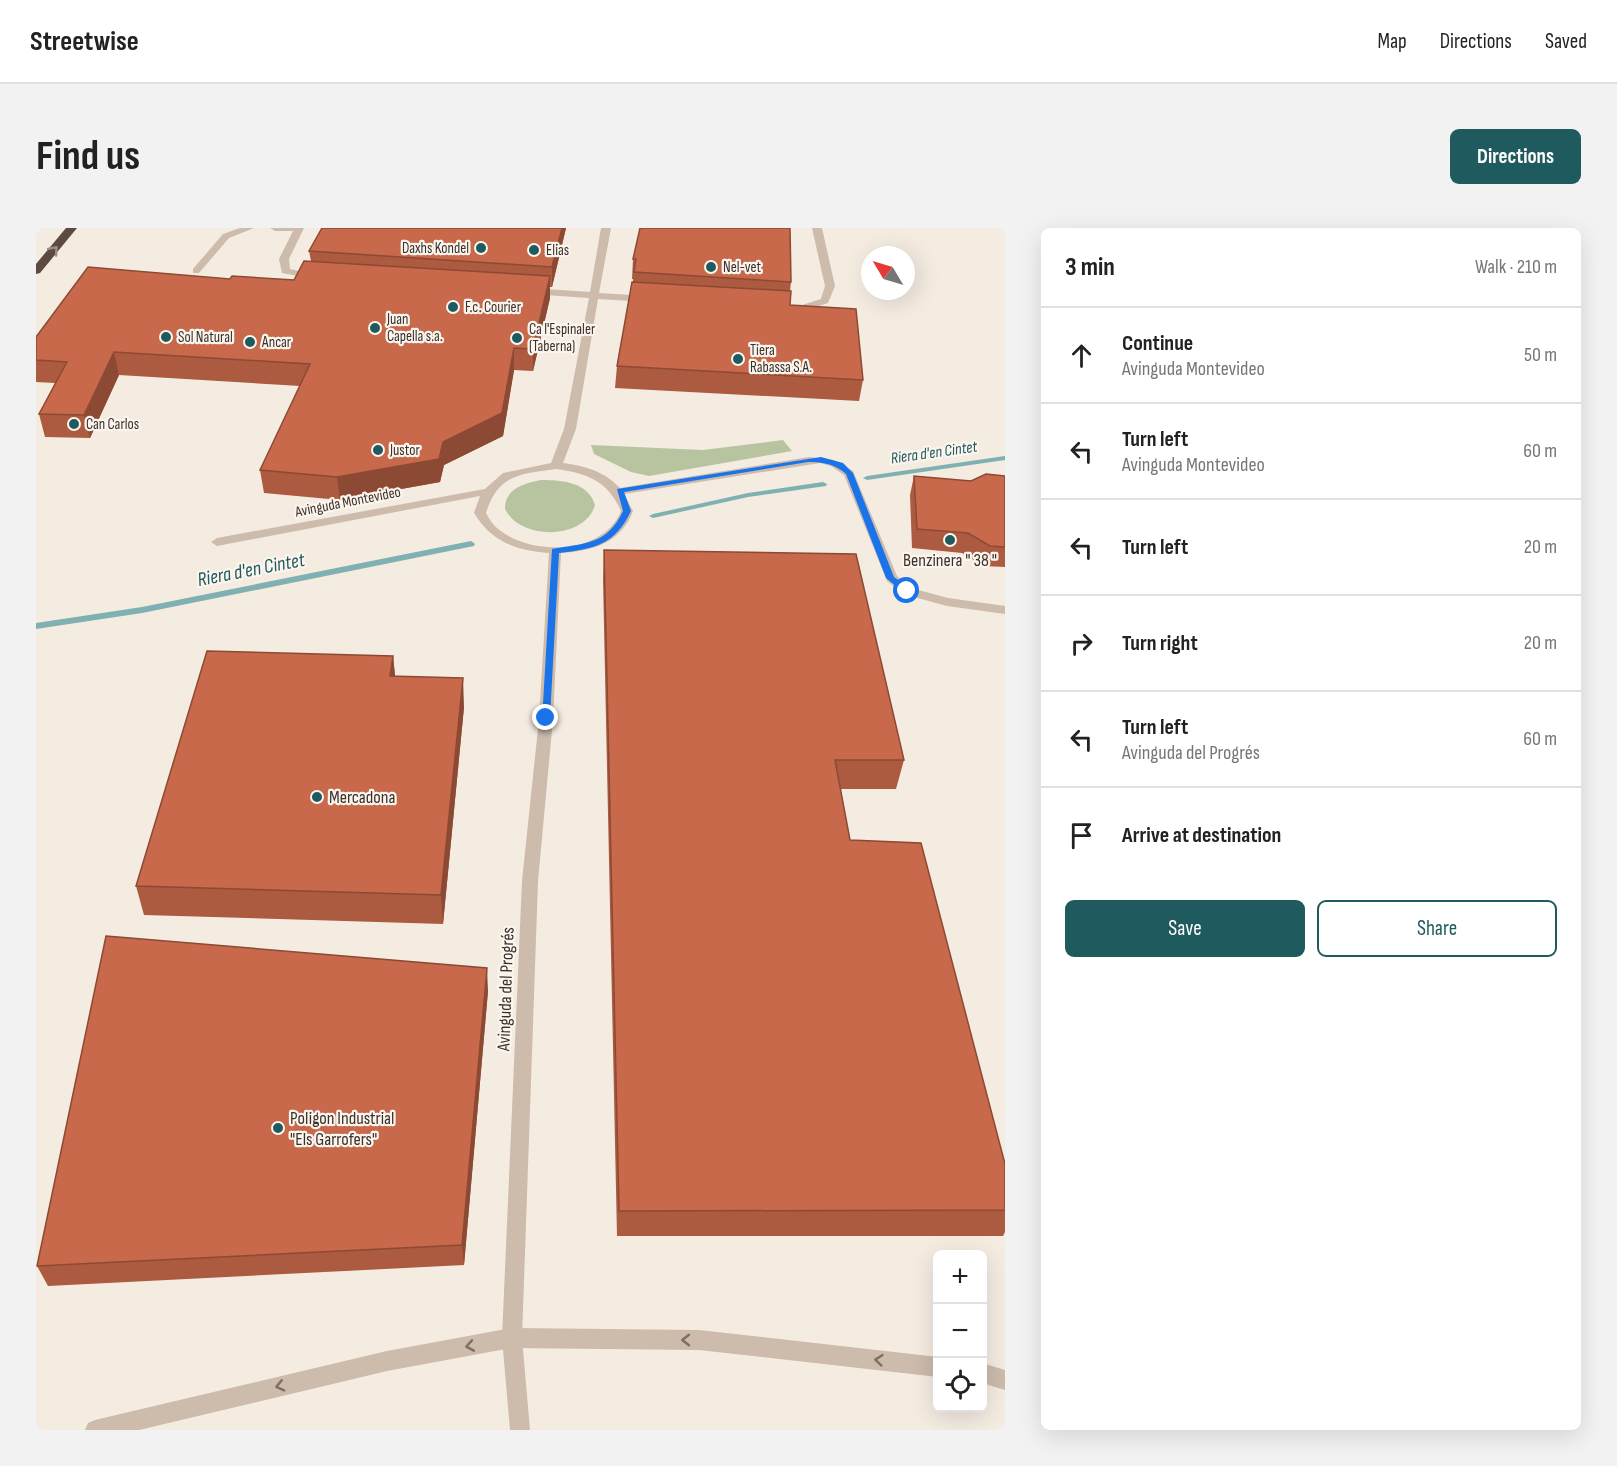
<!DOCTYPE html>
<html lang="en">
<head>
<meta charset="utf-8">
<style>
  body { margin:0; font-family:"Sofia Sans Condensed",sans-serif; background:#f2f2f2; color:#222 }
  .controls { position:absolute; right:18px; bottom:18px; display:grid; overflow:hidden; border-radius:9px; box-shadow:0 6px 24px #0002 }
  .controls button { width:54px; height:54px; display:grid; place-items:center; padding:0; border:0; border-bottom:2px solid #e0e0e0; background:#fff; color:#222; font:30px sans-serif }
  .compass { position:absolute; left:825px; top:18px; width:54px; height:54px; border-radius:50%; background:#fff; box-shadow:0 6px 24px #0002; rotate:308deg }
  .stop { position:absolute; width:18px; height:18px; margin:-14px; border:4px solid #1a73e8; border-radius:50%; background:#fff }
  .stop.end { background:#1a73e8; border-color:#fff; box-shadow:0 2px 6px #0008 }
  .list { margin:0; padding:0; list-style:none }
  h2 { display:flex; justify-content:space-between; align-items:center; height:78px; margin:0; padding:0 24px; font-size:26px }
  h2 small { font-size:20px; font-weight:400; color:#767676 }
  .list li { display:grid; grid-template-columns:39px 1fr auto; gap:18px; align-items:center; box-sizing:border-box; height:96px; padding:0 24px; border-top:2px solid #e0e0e0 }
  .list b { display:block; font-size:22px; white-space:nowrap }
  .list p { margin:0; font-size:20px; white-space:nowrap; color:#767676 }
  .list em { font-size:20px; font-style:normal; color:#767676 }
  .actions { display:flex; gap:12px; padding:18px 24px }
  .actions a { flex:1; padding:14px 0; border:2px solid #1f5a5e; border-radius:9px; text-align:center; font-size:21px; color:#1f5a5e }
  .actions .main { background:#1f5a5e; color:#fff }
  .icon { flex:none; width:33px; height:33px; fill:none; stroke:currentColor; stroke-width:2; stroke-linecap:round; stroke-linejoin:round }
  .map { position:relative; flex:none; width:969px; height:1202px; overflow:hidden; border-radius:9px }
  header { display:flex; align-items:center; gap:36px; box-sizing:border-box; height:84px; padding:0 30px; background:#fff; border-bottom:2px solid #e0e0e0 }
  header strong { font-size:28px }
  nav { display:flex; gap:33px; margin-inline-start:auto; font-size:21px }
  .intro { display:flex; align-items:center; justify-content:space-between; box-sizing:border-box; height:144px; padding:0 36px }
  h1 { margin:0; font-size:42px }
  .button { padding:15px 27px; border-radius:9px; background:#1f5a5e; color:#fff; font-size:21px; font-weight:700 }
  main { display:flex; gap:36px; padding:0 36px }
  aside { flex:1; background:#fff; border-radius:9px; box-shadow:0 6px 24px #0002 }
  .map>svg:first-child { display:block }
</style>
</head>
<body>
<header>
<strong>Streetwise</strong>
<nav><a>Map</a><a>Directions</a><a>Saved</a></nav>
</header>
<div class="intro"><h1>Find us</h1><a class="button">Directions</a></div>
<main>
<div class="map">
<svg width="969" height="1202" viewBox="0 0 969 1202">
  <rect width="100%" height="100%" fill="#f4ebe1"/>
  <g fill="#b8c4a0">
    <path d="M747,212L756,223L613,248L595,244L558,226L555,217L667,222Z"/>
    <path d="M505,252C526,252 552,254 559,277C549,312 484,313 469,281C468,261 489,255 505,252Z"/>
  </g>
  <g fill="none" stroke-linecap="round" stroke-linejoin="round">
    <g fill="#7fb0b2" fill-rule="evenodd">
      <path d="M969,228V232L831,252L827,250L831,248Z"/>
      <path d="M787,254L791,256L790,258L712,269L617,290L613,288L617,286L712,265Z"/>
      <path d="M435,313L439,316L438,318L106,385L0,401V395L106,379Z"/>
    </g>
    <g fill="#cdbbac" fill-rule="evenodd">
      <path d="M204,0H218L193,10L163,45H157V41L187,6Z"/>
      <path d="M234,0H268L253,31L254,41L283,48V52L246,45L243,31L257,3H239Z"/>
      <path d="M565,0H575L563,65L612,68L617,71L612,74L562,71L540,201L527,235C549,238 568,243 584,260L773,229L798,232L817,243L861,348L875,360L912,370L969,378V386L911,378L867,366L851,353L808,247L795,238L784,235L588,266L597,283C585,315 557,323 525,325L517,491L502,653L486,1110L494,1202H474L466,1110L486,653L503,491L513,325C479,322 456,314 438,285L444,268L181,318L175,314L181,310L449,261L467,245L515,235L528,201L553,70L495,66L490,63L495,60L554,64ZM520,241C551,245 572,253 585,283C568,327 494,329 461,300C456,296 453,290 450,285C462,246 484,246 520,241Z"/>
      <path d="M776,0H786L799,58L792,75L764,84L753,82V78H763L785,71L789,58Z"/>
    </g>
    <g fill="#cdbbac" fill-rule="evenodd">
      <path d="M476,1100L663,1102L902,1129V1149L663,1122L476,1120L351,1143L103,1202H49L52,1195L59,1192L351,1123Z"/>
      <path d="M946,1135L969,1142V1162L946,1155Z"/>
    </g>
    <path fill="#5c4a42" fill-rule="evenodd" d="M30,0H41L4,45L0,46V36Z"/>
  </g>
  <g fill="#ac5a40">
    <path d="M286,0H530L516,59H514V70L497,143L478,142L467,208L408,237L404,254L304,272L228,265L224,242L264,158L83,147L54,210L9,209L3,186L19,155L0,154V109L194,51L258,52L275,33L273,23Z"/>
    <path d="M597,31L755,54L754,63V77L827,152L823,173L579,160L581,138L597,54V51H596Z"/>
    <path d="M878,248L935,253L969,248V339L948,338L926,325L876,320L874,267Z"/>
    <path d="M568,322L868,532L860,561H804L814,612L969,936V1004L967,1008H581L567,351Z"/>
    <path d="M357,428L359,448L428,479L407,696L108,687L100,658Z"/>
    <path d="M452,763L428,1037L12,1058L1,1038Z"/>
  </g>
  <g fill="#8c4a34">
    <path d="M526,0H530L516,59V39Z"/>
    <path d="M514,48V70L497,143V121Z"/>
    <path d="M478,120V142L467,208L408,237L404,254L304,272L301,249L407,214Z"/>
    <path d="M78,124L83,147L54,210L48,187Z"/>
    <path d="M357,428L360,457L354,448Z"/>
    <path d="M427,450L428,479L407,696L405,667Z"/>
    <path d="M451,740L452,763L428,1037L426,1017Z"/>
  </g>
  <g fill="#c8694b" stroke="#8c4a34" stroke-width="1.5">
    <path d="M286,0H526L516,39L273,23Z"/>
    <path d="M604,0H754L755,54L598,44L600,31H597Z"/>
    <path d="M268,33L514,48L497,121L478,120L466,185L407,214L403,231L301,249L224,242L274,136L78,124L48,187L3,186L31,134L0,132V109L52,39L194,51L196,48L258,52Z"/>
    <path d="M596,54L755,63L754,77L820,81L827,152L581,138Z"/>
    <path d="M950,246L969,248V319L954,318L932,305L881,301L878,248L935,253Z"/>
    <path d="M568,322L820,326L868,532H799L814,612L885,615L969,936V982L583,983Z"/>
    <path d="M171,423L357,428L354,448L427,450L405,667L100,658Z"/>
    <path d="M70,708L451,740L426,1017L1,1038Z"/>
  </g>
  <defs><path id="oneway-chevron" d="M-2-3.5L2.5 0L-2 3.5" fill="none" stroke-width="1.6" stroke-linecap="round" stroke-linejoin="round" transform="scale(1.5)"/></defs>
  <use stroke="#9c8e87" href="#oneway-chevron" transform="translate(18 22) rotate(-50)"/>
  <g stroke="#7d6f65">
    <use href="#oneway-chevron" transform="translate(650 1112) rotate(-180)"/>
    <use href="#oneway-chevron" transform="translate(434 1118) rotate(170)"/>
    <use href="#oneway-chevron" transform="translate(843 1132) rotate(-174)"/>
    <use href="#oneway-chevron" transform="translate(244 1158) rotate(167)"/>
  </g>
  <path fill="#1a73e8" d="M785,229L807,235L817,245L858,349L874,361V365H868L850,350L810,246C799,236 787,234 772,234L588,264L595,283C579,317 558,321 523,325L514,490L506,493L516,321C549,315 571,317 587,283L581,261Z"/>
  <g fill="#1f5a5e" stroke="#fbf5ee" stroke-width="2">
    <circle cx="445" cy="20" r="6"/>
    <circle cx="498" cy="22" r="6"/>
    <circle cx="675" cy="39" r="6"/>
    <circle cx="417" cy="79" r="6"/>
    <circle cx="339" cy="100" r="6"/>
    <circle cx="130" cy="109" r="6"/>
    <circle cx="481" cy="110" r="6"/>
    <circle cx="214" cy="114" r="6"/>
    <circle cx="702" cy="131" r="6"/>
    <circle cx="38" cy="196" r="6"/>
    <circle cx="342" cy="222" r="6"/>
    <circle cx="914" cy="312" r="6"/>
    <circle cx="281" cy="569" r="6"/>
    <circle cx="242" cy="900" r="6"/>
  </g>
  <g text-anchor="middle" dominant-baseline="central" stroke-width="4.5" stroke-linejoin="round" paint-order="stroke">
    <g font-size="15" fill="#3b302b" stroke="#fbf5ee" text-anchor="start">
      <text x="433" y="20" text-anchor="end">Daxhs Kondel</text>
      <text x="510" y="22">Elias</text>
      <text x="687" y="39">Nel-vet</text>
      <text x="429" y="79">F.c. Courier</text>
      <text x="351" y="91">Juan<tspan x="351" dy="17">Capella s.a.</tspan></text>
      <text x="493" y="101">Ca l'Espinaler<tspan x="493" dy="17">(Taberna)</tspan></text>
      <text x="142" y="109">Sol Natural</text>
      <text x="226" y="114">Ancar</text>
      <text x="714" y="122">Tiera<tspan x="714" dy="17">Rabassa S.A.</tspan></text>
      <text x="50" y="196">Can Carlos</text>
      <text x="354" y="222">Justor</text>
    </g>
    <g font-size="15" fill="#3b302b" stroke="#fbf5ee">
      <text transform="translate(312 274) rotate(-11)">Avinguda Montevideo</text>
    </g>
    <g font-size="16" font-style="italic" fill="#1f5a5e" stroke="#fbf5ee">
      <text transform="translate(898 225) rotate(-8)">Riera d'en Cintet</text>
    </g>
    <g font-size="18" fill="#3b302b" stroke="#fbf5ee" text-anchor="start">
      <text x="914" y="332" text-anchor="middle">Benzinera " 38 "</text>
      <text x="293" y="569">Mercadona</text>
      <text x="254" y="890">Poligon Industrial<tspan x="254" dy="21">"Els Garrofers"</tspan></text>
    </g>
    <g font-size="18" fill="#3b302b" stroke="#fbf5ee">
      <text transform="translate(470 761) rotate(-88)">Avinguda del Progrés</text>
    </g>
    <g font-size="20" font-style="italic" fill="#1f5a5e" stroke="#fbf5ee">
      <text transform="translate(215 342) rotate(-11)">Riera d'en Cintet</text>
    </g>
  </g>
</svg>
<div class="controls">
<button>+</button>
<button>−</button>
<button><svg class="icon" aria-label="locate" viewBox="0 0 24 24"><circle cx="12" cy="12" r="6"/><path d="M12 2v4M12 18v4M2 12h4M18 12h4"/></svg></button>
</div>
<svg class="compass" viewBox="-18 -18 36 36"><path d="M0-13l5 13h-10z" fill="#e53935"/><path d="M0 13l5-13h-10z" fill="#767676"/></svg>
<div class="stop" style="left:871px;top:363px"></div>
<div class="stop end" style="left:510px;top:490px"></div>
</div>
<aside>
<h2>3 min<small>Walk · 210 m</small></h2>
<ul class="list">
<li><svg class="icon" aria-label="ahead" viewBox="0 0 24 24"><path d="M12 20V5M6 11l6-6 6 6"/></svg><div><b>Continue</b><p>Avinguda Montevideo</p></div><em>50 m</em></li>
<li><svg class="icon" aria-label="left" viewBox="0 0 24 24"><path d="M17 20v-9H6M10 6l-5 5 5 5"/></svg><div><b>Turn left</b><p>Avinguda Montevideo</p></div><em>60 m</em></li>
<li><svg class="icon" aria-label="left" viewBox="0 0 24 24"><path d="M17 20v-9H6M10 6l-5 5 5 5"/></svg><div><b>Turn left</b></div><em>20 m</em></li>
<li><svg class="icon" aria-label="right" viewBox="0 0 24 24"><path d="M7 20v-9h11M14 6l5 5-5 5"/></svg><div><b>Turn right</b></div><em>20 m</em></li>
<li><svg class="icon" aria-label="left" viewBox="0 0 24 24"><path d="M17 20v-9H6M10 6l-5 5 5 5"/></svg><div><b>Turn left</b><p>Avinguda del Progrés</p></div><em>60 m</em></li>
<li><svg class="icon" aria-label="arrive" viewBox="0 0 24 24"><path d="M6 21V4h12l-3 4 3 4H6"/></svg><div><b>Arrive at destination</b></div></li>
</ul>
<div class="actions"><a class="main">Save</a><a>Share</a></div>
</aside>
</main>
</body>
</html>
